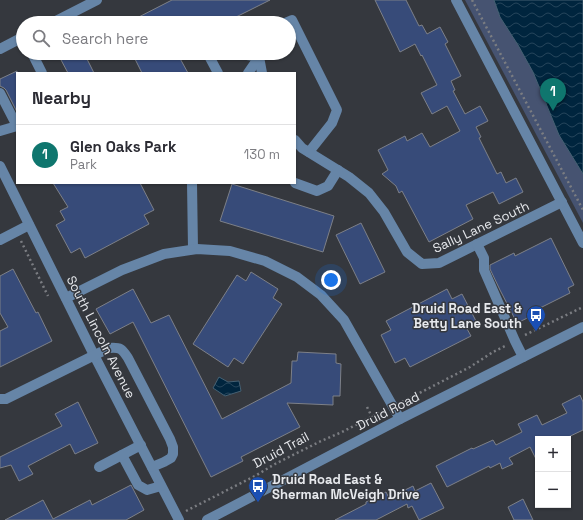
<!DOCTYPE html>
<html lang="en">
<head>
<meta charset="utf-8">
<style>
  body { margin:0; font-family:"Space Grotesk",sans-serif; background:#f7f7f7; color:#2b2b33 }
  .controls { position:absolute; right:12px; bottom:12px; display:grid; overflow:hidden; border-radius:0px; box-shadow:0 1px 3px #0004 }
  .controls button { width:36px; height:36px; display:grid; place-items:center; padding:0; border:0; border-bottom:1px solid #e1e1e2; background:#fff; color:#2b2b33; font:20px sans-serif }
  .you { position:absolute; left:331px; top:280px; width:14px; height:14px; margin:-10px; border:3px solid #fff; border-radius:50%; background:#1a73e8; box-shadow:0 0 0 6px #1a73e833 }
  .badge { display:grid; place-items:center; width:26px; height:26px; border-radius:50%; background:#0f766e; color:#fff; font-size:13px; font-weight:700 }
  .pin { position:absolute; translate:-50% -33px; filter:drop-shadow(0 1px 2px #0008) }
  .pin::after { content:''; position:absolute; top:21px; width:14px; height:12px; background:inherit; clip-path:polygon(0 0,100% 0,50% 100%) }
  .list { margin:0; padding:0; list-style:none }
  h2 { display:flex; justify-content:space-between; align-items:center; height:52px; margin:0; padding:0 16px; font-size:17px }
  h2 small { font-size:13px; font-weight:400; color:#7c7c81 }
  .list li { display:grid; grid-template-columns:26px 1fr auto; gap:12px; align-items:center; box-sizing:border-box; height:60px; padding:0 16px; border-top:1px solid #e1e1e2 }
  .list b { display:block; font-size:15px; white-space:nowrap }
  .list p { margin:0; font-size:13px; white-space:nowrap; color:#7c7c81 }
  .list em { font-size:13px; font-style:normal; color:#7c7c81 }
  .icon { flex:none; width:22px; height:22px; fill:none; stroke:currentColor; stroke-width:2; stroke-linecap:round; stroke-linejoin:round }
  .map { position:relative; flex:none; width:583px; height:520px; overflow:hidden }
  .search { position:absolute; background:#fff; box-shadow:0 1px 3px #0004; left:16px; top:16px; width:280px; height:44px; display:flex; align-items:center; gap:10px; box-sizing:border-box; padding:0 14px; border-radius:22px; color:#7c7c81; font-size:15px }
  .panel { position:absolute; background:#fff; box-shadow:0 1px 3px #0004; left:16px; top:72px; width:280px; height:112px; border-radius:0px }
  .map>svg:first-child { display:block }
</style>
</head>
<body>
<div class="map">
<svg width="583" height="520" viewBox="0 0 583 520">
  <defs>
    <pattern id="water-waves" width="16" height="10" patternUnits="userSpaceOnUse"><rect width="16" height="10" fill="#00253e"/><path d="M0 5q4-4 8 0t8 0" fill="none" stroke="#25455a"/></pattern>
  </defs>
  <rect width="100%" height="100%" fill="#35383e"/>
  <path fill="#465371" d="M465,0H583V223Z"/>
  <g fill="url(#water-waves)" stroke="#456072">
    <path d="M494,0H583V174L559,135L533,72L518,45L500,17Z"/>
    <path d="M219,377L228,382L239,381L241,391L225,396L213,388Z"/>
  </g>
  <g fill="#374b79" stroke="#7d8088">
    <path d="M172,0H270L224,23H127Z"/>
    <path d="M375,0H406L419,26L422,25L427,34L440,27L448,42L445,44L461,76L451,81L455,90L453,91L465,114L480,106L488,121L476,127L481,137L479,138L497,174L501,172L506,183L516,178L523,192L499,204L493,192L466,205L473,219L429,242L402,191L399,193L396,186L382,174L388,170L378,150L405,136L407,141L422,133L430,147L460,131L447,106L432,114L421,93L437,85L422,55L421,56L415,44L400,52Z"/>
    <path d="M69,53H84L94,73H68L60,58Z"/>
    <path d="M132,53H177L188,73H142Z"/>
    <path d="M17,71V112L6,90L4,88L0,86V79Z"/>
    <path d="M53,183H140L154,210L144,215L149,224L85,258L80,248L71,253L56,225L65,220L60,211L68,207Z"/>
    <path d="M232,184L334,216L323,252L220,221Z"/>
    <path d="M361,223L385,272L360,284L336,235Z"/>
    <path d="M551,238L574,285L568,288L570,293L540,308L542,311L517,323L500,290L490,269V265L514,253L515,256Z"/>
    <path d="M13,269L36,313L38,312L52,341L0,367V331L8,327L0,313V276Z"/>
    <path d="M251,272L278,289L273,298L282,304L243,364L234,358L228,367L193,344L237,275L246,281Z"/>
    <path d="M133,289L151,323L169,315L222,419L291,383L292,361H297L298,352L336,354V363L341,364L340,396H333V405L287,403L300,427L241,457L243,461L211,477L133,322L110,334L96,309Z"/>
    <path d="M447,289L452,299L462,294L476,321L466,327L471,336L410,367L405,358L395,363L381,335L391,330L386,321Z"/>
    <path d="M580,395L583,402V430L564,439H538V463L530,447L509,458L513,464L502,469L500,463L490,468L489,466L447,487L436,466L472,448L473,449L493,440L496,445L522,432L518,424L537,415L542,425L567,413L562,404Z"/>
    <path d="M78,402L98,443L75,454L70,444L28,466L33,474L19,481L11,465L0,468V457L62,426L55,414Z"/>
    <path d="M431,483L444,508L419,520L412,506L408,508L407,504L376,520H335L366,504V502L386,492L389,498L413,486L415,491Z"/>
    <path d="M131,485L144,510L126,520H5L43,500L53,519L90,500L92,505Z"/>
    <path d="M523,499L533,520H514L508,507Z"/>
  </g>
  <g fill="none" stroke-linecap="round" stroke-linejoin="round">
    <g stroke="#7b7d82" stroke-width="2.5" stroke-dasharray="2 3" stroke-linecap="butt">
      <path d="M472,0L583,210"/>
      <path d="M21,241L48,296"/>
      <path d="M525,335L583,307"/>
      <path d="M402,402L470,367L493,352L505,346"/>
      <path d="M367,407L372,417"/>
      <path d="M186,511L255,476L275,464L319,442L342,432L383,411"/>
    </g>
    <g stroke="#6685a7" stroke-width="10">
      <path d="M456,0L583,243"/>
      <path d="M52,23L97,0"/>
      <path d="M285,23L292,20L337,110L332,123L309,152"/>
      <path d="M0,49L23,37"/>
      <path d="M32,53L42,73"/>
      <path d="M234,53L259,57"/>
      <path d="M259,57L262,73"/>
      <path d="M218,73L210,58L219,53"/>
      <path d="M248,73L262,53"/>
      <path d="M0,93L17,126L0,131"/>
      <path d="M295,140L302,148L349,177L369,193L384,212L407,252L422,264L439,263L562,202"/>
      <path d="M0,166L94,355L179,520"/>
      <path d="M192,183L193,249"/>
      <path d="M295,183L317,191L328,186L338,170"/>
      <path d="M0,240L29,225"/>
      <path d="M477,244L484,258V270L515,341L523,357"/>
      <path d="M66,298L122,270L164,254L197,249L230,251L265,261L297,277L321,295L344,320L400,419"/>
      <path d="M0,399H6L109,348C121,347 122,349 128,358L170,439L173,447V454L171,458L164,462L152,467"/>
      <path d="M122,455L138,485L147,490L161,486"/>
      <path d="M99,467L141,445"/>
      <path d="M207,520L400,419L583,327"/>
    </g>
  </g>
  <defs>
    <symbol id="bus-pin" viewBox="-11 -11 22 30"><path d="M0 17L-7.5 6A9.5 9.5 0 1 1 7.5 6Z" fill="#1a4fb4" stroke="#35383e"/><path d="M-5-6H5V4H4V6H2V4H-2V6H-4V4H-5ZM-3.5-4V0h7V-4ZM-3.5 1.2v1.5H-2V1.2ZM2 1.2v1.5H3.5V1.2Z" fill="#fff"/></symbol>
  </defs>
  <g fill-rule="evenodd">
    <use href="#bus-pin" x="525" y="304" width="22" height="30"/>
    <use href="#bus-pin" x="247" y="475" width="22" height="30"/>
  </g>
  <g text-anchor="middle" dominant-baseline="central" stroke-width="3" stroke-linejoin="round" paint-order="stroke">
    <g font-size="13" fill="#e7e9ed" stroke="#35383e">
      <text transform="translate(481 227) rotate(-25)">Sally Lane South</text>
      <text transform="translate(101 337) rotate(63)">South Lincoln Avenue</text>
      <text transform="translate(388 411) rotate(-27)">Druid Road</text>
      <text transform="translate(281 450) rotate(-28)">Druid Trail</text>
    </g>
    <g font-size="13" font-weight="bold" fill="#e7e9ed" stroke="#35383e" text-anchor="end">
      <text x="522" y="308">Druid Road East &amp;<tspan x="522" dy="15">Betty Lane South</tspan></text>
      <text x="272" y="479" text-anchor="start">Druid Road East &amp;<tspan x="272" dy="15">Sherman McVeigh Drive</tspan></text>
    </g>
  </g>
</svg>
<div class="controls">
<button>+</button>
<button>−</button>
</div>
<div class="you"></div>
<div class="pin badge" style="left:553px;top:111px">1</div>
<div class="search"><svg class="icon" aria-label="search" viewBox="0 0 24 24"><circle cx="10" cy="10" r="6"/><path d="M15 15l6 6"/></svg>Search here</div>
<section class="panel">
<h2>Nearby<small></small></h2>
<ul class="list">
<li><span class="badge">1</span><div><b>Glen Oaks Park</b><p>Park</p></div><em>130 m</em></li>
</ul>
</section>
</div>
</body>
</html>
